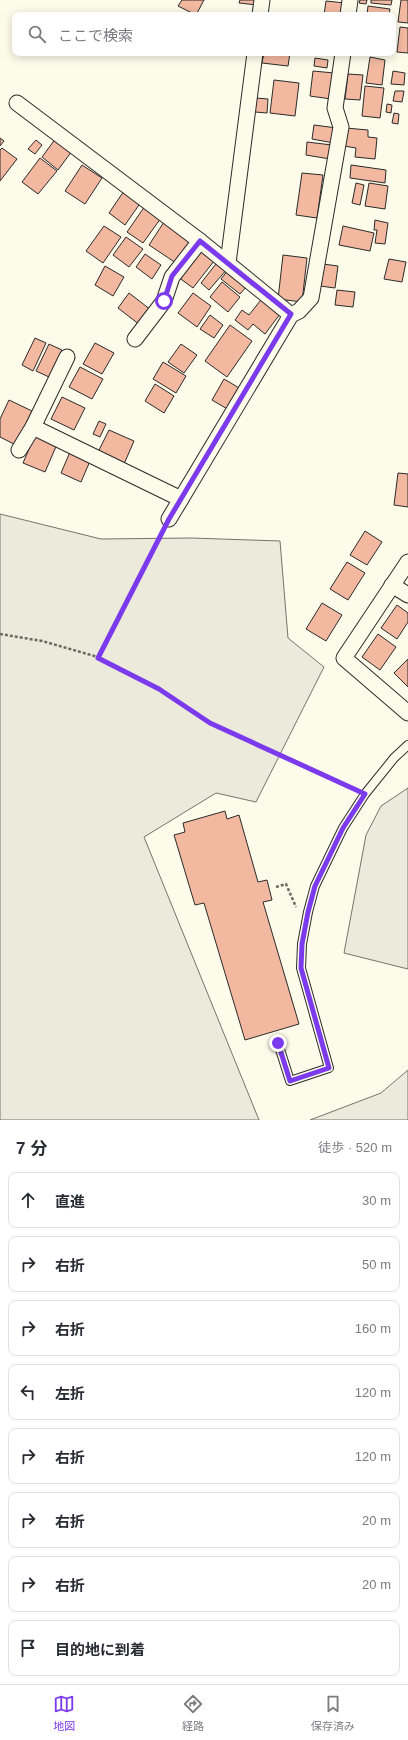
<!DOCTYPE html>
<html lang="ja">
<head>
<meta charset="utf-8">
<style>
  body { margin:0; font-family:Arial,"Noto Sans JP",sans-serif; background:#f2f2f3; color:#2b2b33 }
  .stop { position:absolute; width:12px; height:12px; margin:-9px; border:3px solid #7c3aed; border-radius:50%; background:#fff }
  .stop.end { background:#7c3aed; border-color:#fff; box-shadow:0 1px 4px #0008 }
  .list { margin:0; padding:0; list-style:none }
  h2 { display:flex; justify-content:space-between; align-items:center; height:52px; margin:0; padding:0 16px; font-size:17px }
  h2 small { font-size:13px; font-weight:400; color:#7c7c81 }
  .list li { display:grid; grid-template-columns:26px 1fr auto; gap:12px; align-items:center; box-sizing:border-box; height:56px; margin:0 8px 8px; padding:0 8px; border:1px solid #e1e1e2; border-radius:8px }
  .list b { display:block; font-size:15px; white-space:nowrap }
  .list em { font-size:13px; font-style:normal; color:#7c7c81 }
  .icon { flex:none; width:22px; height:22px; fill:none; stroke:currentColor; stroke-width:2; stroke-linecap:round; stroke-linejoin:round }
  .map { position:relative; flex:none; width:408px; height:1120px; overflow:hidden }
  .search { position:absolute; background:#fff; box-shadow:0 2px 10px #0003; left:12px; right:12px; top:12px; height:44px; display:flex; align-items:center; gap:10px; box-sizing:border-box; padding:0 14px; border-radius:8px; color:#7c7c81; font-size:15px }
  .sheet { height:564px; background:#fff }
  nav { display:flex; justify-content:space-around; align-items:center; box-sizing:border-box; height:56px; border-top:1px solid #e1e1e2; background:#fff; font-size:11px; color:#7c7c81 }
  nav a { display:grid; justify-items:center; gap:2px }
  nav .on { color:#7c3aed }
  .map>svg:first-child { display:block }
</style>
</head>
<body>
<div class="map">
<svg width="408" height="1120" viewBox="0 0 408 1120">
  <rect width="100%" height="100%" fill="#fdfbea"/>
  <g fill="#ecebdb" stroke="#74746e">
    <path d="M0,514L101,539L191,538L280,541L288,638L324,667L256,802L216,793L144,837L259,1120H0Z"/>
    <path d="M408,788V969L344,953L366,835L381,806Z"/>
    <path d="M408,1070V1120H310L381,1093Z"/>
  </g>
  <g fill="#f2b8a0" stroke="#2b2b2b">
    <path d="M182,0H204L196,15L178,6Z"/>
    <path d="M240,0H258L257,5L239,3Z"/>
    <path d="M360,0H367L366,4L359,3Z"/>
    <path d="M371,0H392L391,5L371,3Z"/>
    <path d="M401,0H408V23L398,22Z"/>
    <path d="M326,1L345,3L344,15H324Z"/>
    <path d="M368,6L390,9L389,15H367Z"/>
    <path d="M400,27L408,28V53L397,52Z"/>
    <path d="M264,53H290L288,66L262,63Z"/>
    <path d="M370,57L385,60L382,85L366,83Z"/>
    <path d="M315,58L328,60L327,68L314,66Z"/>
    <path d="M313,71L334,73L331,99L310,96Z"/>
    <path d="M393,71L405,73L404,85L391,84Z"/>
    <path d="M348,74L363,75L360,100L345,99Z"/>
    <path d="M274,80L299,83L295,116L270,113Z"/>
    <path d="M365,86L384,88L380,118L362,116Z"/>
    <path d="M395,91H404L402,102L393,101Z"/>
    <path d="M256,98L268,99L267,113L255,112Z"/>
    <path d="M387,104L392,105L391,113L386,112Z"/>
    <path d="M394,113L399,114L398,124L392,123Z"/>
    <path d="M314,125L337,128L334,143L312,139Z"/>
    <path d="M346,128L368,130V137L377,138L375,159L355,157L356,148L344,146Z"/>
    <path d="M0,138L4,141L0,146Z"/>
    <path d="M56,138L72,151L58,170L42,157Z"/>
    <path d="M36,140L42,145L35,154L28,149Z"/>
    <path d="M307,142L332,145L330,159L306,155Z"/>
    <path d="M2,148L17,159L0,181V150Z"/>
    <path d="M40,158L57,171L38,194L22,182Z"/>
    <path d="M82,165L102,178L85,204L65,191Z"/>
    <path d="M351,165L386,170L385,183L350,178Z"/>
    <path d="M302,173L323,175L317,218L296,215Z"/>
    <path d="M356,183L364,185L360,205L352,203Z"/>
    <path d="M369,183L388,186L385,209L365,206Z"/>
    <path d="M124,191L141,202L125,225L109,213Z"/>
    <path d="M145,206L161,218L143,243L127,232Z"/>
    <path d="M375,220L388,223L385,244L375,243L377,230H374Z"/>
    <path d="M164,222L194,241L179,265L149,245Z"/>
    <path d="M104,226L121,237L103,263L86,251Z"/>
    <path d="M343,226L374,233L370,251L339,245Z"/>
    <path d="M126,237L143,249L129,267L113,255Z"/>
    <path d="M199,250L214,261L193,288L178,277Z"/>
    <path d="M145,254L161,265L152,279L136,267Z"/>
    <path d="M283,255L307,258L302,302L278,299Z"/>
    <path d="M389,259L406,262L402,282L384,279Z"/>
    <path d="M219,260L228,268L209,290L201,283Z"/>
    <path d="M323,264L338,266L335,288L320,286Z"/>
    <path d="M105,266L124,277L113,296L95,285Z"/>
    <path d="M228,270L247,286L240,294L221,279Z"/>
    <path d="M222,282L240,297L228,312L210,297Z"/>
    <path d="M337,290L355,292L353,307L335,305Z"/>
    <path d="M129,293L151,310L140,325L118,308Z"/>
    <path d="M193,293L211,306L197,327L178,313Z"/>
    <path d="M264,296L283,310L265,334L253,324L248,330L235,320L242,310L249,315Z"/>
    <path d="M210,315L223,325L214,338L200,329Z"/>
    <path d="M230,325L252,341L227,377L205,361Z"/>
    <path d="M35,338L46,343L33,371L22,365Z"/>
    <path d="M95,343L114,353L102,374L83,364Z"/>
    <path d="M49,344L62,350L49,377L36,371Z"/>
    <path d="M181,344L197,355L184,373L168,362Z"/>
    <path d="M163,362L186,376L176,393L153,379Z"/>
    <path d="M80,367L103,379L92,399L69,387Z"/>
    <path d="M224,379L241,389L229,410L212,400Z"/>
    <path d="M155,384L174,396L164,413L145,401Z"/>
    <path d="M62,397L85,408L74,430L51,419Z"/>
    <path d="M9,400L32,411L16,445L0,437V419Z"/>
    <path d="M99,421L106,424L100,437L93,434Z"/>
    <path d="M109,430L134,441L124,464L98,452Z"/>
    <path d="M36,433L58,442L45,472L23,463Z"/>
    <path d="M70,452L90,461L81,482L61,473Z"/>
    <path d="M398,473L408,474V507L394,505Z"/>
    <path d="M365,531L382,542L367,565L350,555Z"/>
    <path d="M347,562L365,573L348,600L330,589Z"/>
    <path d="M322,603L342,615L326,641L306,629Z"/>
    <path d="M397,605L408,613V622L397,639L381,628Z"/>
    <path d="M378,634L396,647L380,670L362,657Z"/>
    <path d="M408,659V687L394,673Z"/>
    <path d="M225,811L227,819L239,815L258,882L267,880L272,900L263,902L299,1024L245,1040L204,903L195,905L174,835L185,832L183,823Z"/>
  </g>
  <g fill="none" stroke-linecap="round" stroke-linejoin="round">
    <defs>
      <path id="service" d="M278,1043L290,1081L329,1068L301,968L302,944L308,912L315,886L343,828L365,794L394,758L408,745"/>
      <g id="minor">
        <path d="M260,15L262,0"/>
        <path d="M348,15L350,0"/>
        <path d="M17,103L200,241L291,315"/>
        <path d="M228,263L255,53"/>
        <path d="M135,339L164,301L172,277L200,241"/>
        <path d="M33,427L181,499"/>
        <path d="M19,450L33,427L67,357"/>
        <path d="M169,519L291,315L299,311L311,298L341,127L335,108L343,53"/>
        <path d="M408,562L344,658L408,713"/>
        <path d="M392,585L408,595"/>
      </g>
    </defs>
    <use href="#service" stroke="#2b2b2b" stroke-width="10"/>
    <use href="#minor" stroke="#2b2b2b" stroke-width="17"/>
    <g stroke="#6a6964" stroke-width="2.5" stroke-dasharray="3 2" stroke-linecap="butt">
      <path d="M0,634L42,641L98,657L159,689L210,723L355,789"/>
      <path d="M98,657L163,532"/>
      <path d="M276,887L286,884L296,907"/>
    </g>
    <use href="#service" stroke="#fdfbea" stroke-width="8"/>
    <use href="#minor" stroke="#fdfbea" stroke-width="15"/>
  </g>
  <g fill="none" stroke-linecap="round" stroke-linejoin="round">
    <path stroke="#7c3aed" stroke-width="5" d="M164,301L172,276L200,241L291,314L169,519L98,658L159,689L210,723L365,794L343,828L315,886L308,912L302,944L301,968L329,1068L290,1081L278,1043"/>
  </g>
</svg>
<div class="stop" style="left:164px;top:301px"></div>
<div class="stop end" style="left:278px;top:1043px"></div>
<div class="search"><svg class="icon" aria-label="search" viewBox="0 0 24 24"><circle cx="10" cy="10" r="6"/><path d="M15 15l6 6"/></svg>ここで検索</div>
</div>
<section class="sheet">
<h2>7 分<small>徒歩 · 520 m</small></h2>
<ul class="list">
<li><svg class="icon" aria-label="ahead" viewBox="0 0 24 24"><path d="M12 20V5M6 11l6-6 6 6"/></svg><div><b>直進</b></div><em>30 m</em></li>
<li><svg class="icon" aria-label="right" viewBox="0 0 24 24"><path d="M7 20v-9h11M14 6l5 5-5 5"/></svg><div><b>右折</b></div><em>50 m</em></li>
<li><svg class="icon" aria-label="right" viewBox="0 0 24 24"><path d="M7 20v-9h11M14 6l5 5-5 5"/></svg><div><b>右折</b></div><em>160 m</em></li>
<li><svg class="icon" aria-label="left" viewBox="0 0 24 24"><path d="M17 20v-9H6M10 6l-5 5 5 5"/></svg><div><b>左折</b></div><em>120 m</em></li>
<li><svg class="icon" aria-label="right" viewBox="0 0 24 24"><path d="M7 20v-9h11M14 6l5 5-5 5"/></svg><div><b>右折</b></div><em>120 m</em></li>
<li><svg class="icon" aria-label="right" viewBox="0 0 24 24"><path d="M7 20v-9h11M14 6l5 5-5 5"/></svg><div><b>右折</b></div><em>20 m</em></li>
<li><svg class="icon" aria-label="right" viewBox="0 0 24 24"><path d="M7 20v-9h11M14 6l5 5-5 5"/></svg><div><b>右折</b></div><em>20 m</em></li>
<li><svg class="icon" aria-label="arrive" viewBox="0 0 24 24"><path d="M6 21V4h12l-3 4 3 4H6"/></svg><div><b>目的地に到着</b></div></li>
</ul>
</section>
<nav>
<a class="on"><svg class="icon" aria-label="map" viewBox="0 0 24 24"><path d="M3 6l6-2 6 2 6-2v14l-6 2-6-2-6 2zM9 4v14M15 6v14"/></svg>地図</a>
<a><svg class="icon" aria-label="directions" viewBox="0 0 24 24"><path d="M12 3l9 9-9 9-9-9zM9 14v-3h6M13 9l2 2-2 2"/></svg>経路</a>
<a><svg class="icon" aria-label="saved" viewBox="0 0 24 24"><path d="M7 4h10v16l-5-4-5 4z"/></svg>保存済み</a>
</nav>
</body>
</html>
